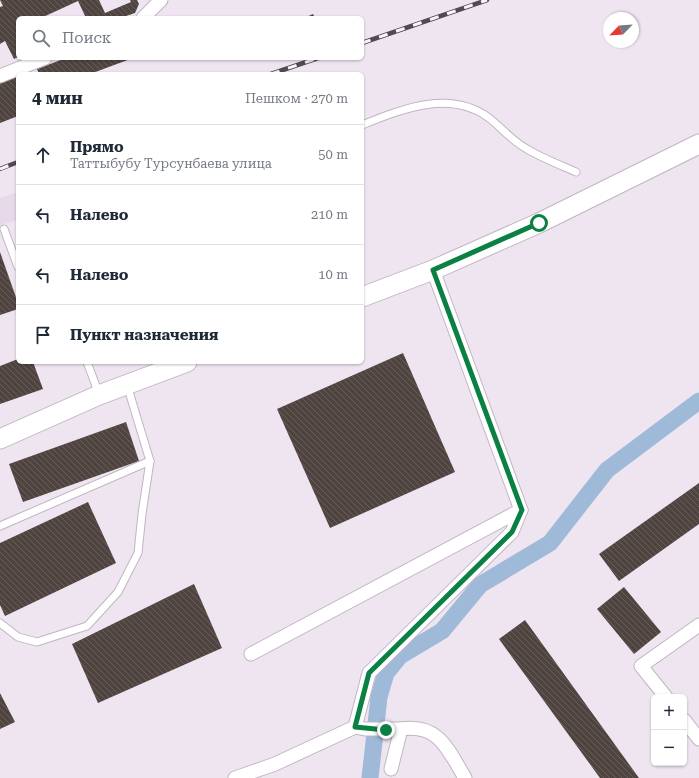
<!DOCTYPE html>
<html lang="ru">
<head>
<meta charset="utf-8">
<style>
  body { margin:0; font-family:"Roboto Serif",serif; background:#f2f2f3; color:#1f2937 }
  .controls { position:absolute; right:12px; bottom:12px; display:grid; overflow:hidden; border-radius:6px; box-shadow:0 1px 3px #0004 }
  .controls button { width:36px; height:36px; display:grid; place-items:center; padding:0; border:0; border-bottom:1px solid #e0e1e3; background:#fff; color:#1f2937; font:20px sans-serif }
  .compass { position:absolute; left:603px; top:12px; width:36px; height:36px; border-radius:50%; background:#fff; box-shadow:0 1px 3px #0004; rotate:245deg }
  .stop { position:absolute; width:12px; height:12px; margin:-9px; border:3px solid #0b8043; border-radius:50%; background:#fff }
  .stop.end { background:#0b8043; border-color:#fff; box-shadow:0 1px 4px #0008 }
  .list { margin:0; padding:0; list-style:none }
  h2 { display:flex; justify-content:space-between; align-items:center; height:52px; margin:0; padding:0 16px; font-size:17px }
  h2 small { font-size:13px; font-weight:400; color:#747a83 }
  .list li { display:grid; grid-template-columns:26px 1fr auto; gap:12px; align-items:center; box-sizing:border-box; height:60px; padding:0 16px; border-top:1px solid #e0e1e3 }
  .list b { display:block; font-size:15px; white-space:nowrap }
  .list p { margin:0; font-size:13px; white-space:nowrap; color:#747a83 }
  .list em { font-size:13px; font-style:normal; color:#747a83 }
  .icon { flex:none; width:22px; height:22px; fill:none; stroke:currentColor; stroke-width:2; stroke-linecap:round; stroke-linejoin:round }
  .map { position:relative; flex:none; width:699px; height:778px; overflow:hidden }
  .search { position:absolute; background:#fff; box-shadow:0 1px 3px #0004; left:16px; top:16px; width:348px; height:44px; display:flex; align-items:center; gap:10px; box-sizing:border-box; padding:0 14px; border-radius:6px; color:#747a83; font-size:15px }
  .panel { position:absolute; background:#fff; box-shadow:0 1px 3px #0004; left:16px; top:72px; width:348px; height:292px; border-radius:6px }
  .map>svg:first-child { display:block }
</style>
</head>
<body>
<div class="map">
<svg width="699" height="778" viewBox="0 0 699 778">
  <defs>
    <pattern id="building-back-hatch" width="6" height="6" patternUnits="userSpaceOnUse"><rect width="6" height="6" fill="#504441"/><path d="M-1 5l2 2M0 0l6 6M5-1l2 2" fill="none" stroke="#675d5b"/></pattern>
  </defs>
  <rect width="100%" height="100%" fill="#eee5f0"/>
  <path fill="#e7d9ea" d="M18,192V220L0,225V198Z"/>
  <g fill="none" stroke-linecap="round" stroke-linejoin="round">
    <path stroke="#9fbad9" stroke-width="17" d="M370,778L379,697L386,673L400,656L442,631L480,585L550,543L607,470L699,401"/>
  </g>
  <g fill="url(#building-back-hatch)">
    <path d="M0,0H99L105,13L131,2L130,0H137L139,4L135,13L120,18H86L78,1L41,18H18V57L14,59L5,41L0,44V7L3,6Z"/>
    <path d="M313,14L315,18H304Z"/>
    <path d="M66,58H133L90,74H39L37,69Z"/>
    <path d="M26,67L29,74H18V116L0,123V78Z"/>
    <path d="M0,252L18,303V309L0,315Z"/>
    <path d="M403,353L455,472L330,528L277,409Z"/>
    <path d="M18,359V362H33L43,389L0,404V366Z"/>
    <path d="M126,422L139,461L23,502L9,464Z"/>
    <path d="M699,483V524L619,581L599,554Z"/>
    <path d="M88,502L116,563L5,616L0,605V543Z"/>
    <path d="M194,584L222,648L98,703L72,644Z"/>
    <path d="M624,587L661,632L634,654L597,609Z"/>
    <path d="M525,620L639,778H600L499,639Z"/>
    <path d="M0,693L15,722L0,729Z"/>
  </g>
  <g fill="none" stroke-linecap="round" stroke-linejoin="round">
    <defs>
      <g id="lane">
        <path d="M362,125C402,109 450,89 489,118C502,128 512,141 527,149C542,158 560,165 576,172"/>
        <path d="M4,229L18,267"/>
        <path d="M87,362L99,394"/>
        <path d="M0,526L150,461"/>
        <path d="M0,623L18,637L37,642L87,626L118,592L138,553L142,514L150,461L127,385"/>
      </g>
      <g id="street">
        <path d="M143,18L161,0"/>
        <path d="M0,76L45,58"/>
        <path d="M251,654L521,510L433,270"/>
        <path d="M666,697L641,666L699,625"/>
        <path d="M684,720L699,739"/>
        <path d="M355,727L369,673L512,532L521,510"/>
        <path d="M391,769L401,729C439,723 448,750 465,778"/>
        <path d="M235,778L275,764L355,727L365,729H401"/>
      </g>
      <g id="secondary">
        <path d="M362,297L433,270L539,223L699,144"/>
        <path d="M0,439L99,395L187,362"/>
      </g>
    </defs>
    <use href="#lane" stroke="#bfb6c0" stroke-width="9"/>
    <use href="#street" stroke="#bfb6c0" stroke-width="15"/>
    <use href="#secondary" stroke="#bfb6c0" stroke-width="21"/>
    <use href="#lane" stroke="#fff" stroke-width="7"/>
    <use href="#street" stroke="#fff" stroke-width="13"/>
    <use href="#secondary" stroke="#fff" stroke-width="19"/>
    <defs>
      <g id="rail">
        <path d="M362,43L487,0"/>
        <path d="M271,74L318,58"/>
        <path d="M0,169L18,162"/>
      </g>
    </defs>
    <use href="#rail" stroke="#4f4b50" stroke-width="4.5"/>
    <use href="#rail" stroke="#fcf2fe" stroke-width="3" stroke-dasharray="9" stroke-linecap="butt"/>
  </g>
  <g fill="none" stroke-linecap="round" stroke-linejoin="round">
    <path stroke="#0b8043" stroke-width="5" d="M386,730L355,727L369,673L512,532L522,510L433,270L539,223"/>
  </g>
</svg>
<div class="controls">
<button>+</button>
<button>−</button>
</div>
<svg class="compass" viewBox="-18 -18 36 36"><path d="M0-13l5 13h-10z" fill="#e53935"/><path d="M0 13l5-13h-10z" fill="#747a83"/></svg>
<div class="stop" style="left:539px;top:223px"></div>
<div class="stop end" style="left:386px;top:730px"></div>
<div class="search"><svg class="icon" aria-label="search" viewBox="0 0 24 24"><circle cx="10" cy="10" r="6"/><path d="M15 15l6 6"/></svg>Поиск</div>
<section class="panel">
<h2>4 мин<small>Пешком · 270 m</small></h2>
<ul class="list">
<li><svg class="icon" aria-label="ahead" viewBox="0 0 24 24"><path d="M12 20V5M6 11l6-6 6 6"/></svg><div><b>Прямо</b><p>Таттыбубу Турсунбаева улица</p></div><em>50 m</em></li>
<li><svg class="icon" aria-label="left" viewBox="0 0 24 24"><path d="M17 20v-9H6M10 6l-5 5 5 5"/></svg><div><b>Налево</b></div><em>210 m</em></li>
<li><svg class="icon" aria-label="left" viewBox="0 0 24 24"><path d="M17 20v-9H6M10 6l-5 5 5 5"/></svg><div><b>Налево</b></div><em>10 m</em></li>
<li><svg class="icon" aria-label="arrive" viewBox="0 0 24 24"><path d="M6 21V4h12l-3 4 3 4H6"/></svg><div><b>Пункт назначения</b></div></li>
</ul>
</section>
</div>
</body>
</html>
